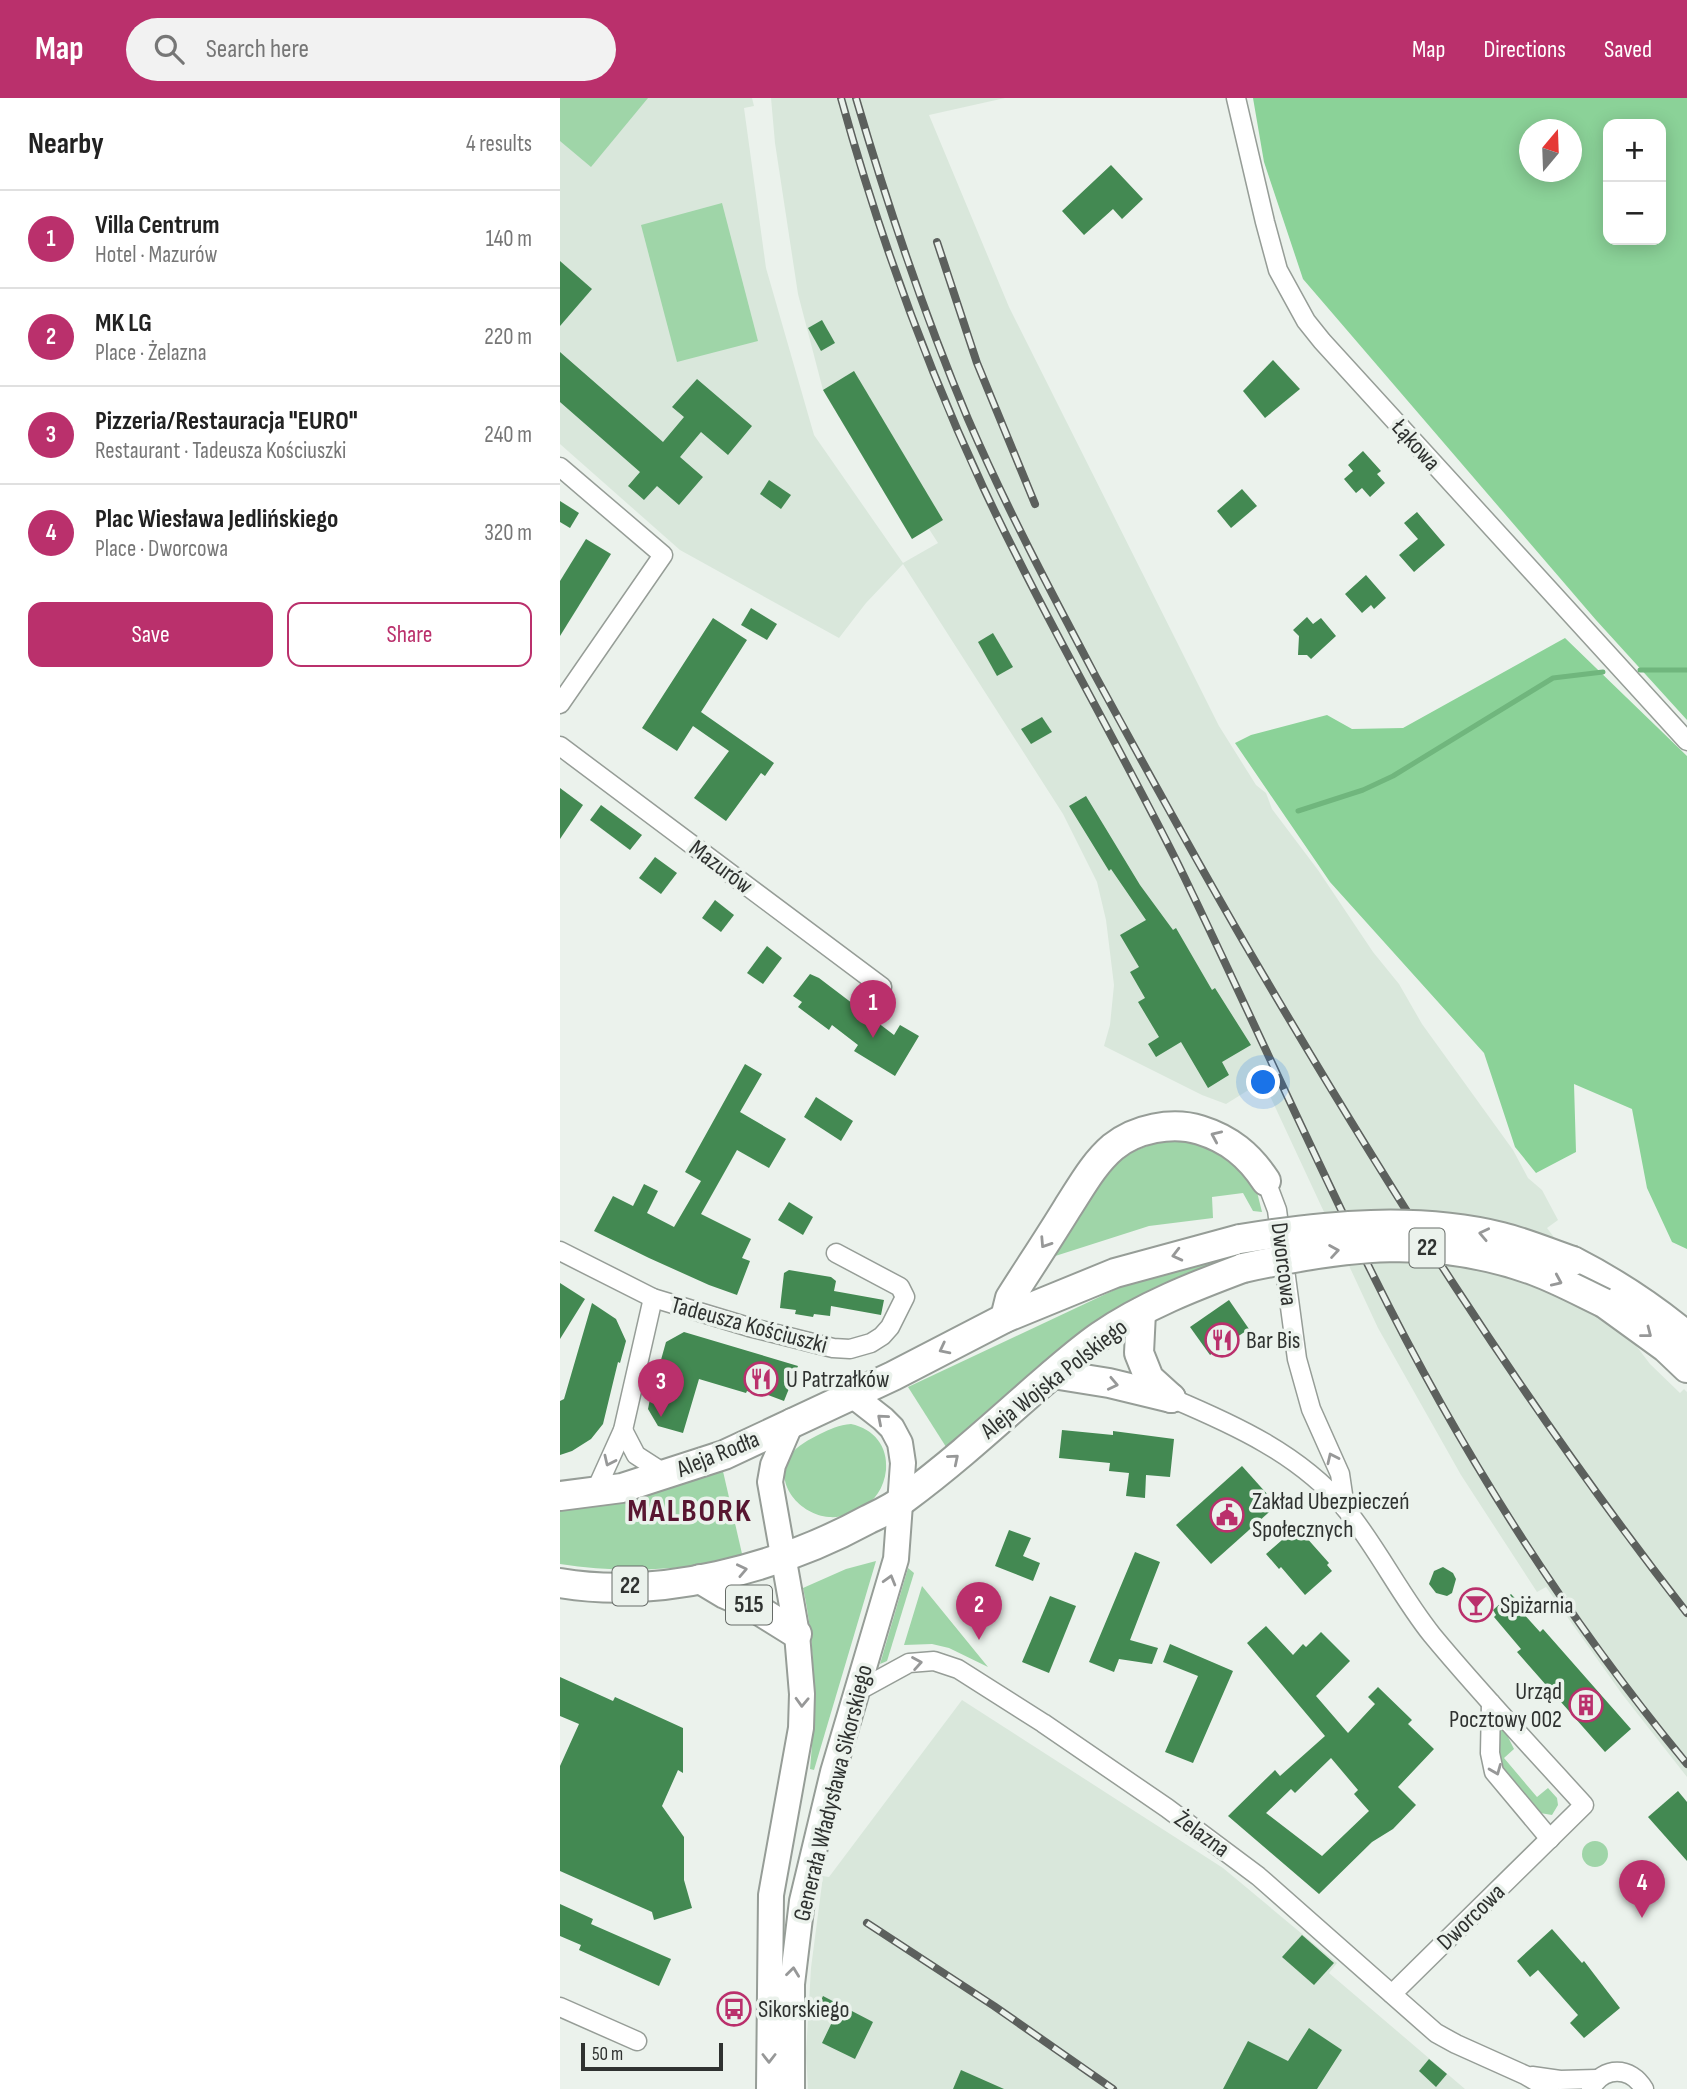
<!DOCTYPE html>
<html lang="en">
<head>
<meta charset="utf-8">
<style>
  body { margin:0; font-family:"Sofia Sans Condensed",sans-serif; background:#f2f2f2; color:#222 }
  .controls { position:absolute; right:21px; top:21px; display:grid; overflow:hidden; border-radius:14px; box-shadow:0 4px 18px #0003 }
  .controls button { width:63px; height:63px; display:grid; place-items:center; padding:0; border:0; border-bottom:2px solid #e0e0e0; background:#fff; color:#222; font:35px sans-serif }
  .compass { position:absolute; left:959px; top:21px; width:63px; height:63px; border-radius:50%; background:#fff; box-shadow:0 4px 18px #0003; rotate:19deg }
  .scale { position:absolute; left:21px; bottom:18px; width:142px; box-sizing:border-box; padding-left:7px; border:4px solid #2f3230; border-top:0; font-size:19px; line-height:24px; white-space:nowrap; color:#2f3230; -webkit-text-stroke:5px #ebf2ec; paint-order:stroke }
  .you { position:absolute; left:704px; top:985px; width:24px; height:24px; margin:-18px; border:5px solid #fff; border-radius:50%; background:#1a73e8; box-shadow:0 0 0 10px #1a73e833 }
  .badge { display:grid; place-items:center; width:46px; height:46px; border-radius:50%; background:#ba306c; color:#fff; font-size:23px; font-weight:700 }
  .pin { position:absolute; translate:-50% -58px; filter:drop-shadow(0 2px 4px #0008) }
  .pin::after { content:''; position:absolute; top:37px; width:24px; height:21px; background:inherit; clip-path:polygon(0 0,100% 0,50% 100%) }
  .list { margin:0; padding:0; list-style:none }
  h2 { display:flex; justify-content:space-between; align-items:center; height:91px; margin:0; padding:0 28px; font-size:30px }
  h2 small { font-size:23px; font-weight:400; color:#767676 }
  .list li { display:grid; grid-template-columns:46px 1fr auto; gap:21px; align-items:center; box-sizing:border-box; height:98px; padding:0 28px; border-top:2px solid #e0e0e0 }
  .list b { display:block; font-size:26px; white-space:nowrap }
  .list p { margin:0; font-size:23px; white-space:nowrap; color:#767676 }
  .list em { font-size:23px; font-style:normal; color:#767676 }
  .actions { display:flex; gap:14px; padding:21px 28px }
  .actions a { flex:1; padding:16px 0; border:2px solid #ba306c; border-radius:14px; text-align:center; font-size:24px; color:#ba306c }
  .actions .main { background:#ba306c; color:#fff }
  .icon { flex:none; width:38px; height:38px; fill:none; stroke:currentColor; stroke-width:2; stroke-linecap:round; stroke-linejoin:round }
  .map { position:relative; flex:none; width:1127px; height:1991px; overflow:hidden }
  header { display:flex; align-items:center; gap:42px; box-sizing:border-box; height:98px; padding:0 35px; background:#ba306c; color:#fff }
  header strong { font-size:33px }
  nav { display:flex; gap:38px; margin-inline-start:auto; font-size:24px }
  .search { width:490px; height:63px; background:#f2f2f2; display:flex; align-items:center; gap:18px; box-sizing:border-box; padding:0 24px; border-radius:38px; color:#767676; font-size:26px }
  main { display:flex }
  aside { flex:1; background:#fff }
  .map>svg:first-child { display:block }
</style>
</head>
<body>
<header>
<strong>Map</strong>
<div class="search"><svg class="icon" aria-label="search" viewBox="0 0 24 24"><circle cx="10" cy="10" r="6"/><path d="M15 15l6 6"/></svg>Search here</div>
<nav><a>Map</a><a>Directions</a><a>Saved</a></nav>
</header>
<main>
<aside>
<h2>Nearby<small>4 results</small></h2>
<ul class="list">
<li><span class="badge">1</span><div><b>Villa Centrum</b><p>Hotel · Mazurów</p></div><em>140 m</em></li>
<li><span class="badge">2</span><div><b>MK LG</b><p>Place · Żelazna</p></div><em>220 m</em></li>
<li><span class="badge">3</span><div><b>Pizzeria/Restauracja &quot;EURO&quot;</b><p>Restaurant · Tadeusza Kościuszki</p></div><em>240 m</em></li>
<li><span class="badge">4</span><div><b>Plac Wiesława Jedlińskiego</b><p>Place · Dworcowa</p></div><em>320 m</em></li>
</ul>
<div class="actions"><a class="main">Save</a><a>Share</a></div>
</aside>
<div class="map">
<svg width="1127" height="1991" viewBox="0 0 1127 1991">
  <rect width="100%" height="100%" fill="#ebf2ec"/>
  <g fill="#d9e7db">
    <path d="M0,0H192L194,8L184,10L206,170L254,337L343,465L378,445L369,431L352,441L263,292L238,196L215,45L211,0H445L369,17L449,209L659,628L696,687L706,695L712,711L758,772L813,854L839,886L862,926L953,1052L968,1080L982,1092L998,1122L987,1130L1090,1266L1120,1295L1124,1291L1127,1294V1679L1062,1596L986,1489L977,1494L901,1377L818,1230L703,983L666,1006L642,997L544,948L550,927L554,887L546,822L537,784L503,716L343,466L306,505L279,540L120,452L0,346Z"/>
    <path d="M402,1602L663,1770L777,1865L769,1875L905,1991H248L246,1955L251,1870L263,1778L269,1779Z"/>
  </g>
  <g fill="#9fd5a8">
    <path d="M0,0H88L31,69L0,43Z"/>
    <path d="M162,105L198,243L117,264L81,127Z"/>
    <path d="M617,1041L636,1044L665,1057L695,1086L702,1114L693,1113L683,1095L652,1099L653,1120L589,1128L489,1160C511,1126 531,1083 565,1059C581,1048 599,1044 617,1041Z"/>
    <path d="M669,1154L671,1163L388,1352L348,1289L567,1186Z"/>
    <path d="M291,1326C314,1331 328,1348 326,1372C324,1390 315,1403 300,1411C290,1416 281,1420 269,1419C241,1417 212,1386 230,1358C236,1348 250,1341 260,1336C270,1331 279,1327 291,1326Z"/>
    <path d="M162,1369L183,1460C122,1472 62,1476 0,1466V1411Z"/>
    <path d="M316,1463L254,1672L250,1671C256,1611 256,1549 243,1490L286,1471Z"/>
    <path d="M348,1470L354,1475L327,1563L320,1566Z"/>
    <path d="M362,1488L428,1569L389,1550L372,1546L344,1547Z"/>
    <path d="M939,1625H941L954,1651L944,1660L977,1699L988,1690L997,1700L998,1707L992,1717L980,1715L941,1670L938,1665Z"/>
    <circle cx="1035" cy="1756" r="13"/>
  </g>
  <g fill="#8bd298" fill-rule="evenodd">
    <path d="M693,0H1127V622L1036,522L743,181L704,64ZM1048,26H1101V142H1048ZM970,32H1012V74H970Z"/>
    <path d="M1005,540L1127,658V1151L1112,1144L1087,1090L1072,1011L1014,986L1016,1054L976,1075L955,1049L924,955L770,784L675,645L691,637L767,617L792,631L843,630Z"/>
  </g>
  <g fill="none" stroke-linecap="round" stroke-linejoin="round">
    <g stroke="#70b67d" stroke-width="5">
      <path d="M1080,572H1127"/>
      <path d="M738,713L803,692L833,678L993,580L1043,574"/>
    </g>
  </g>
  <g fill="#438952" fill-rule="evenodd">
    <path d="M551,67L583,101L562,121L553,111L524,137L502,113Z"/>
    <path d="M0,163L32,191L0,228Z"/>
    <path d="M262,222L275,245L261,253L248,230Z"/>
    <path d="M0,254L103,344L124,319L112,309L137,281L192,328L168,357L141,334L120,359L143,379L119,407L97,388L84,402L68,388L80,374L0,304Z"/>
    <path d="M713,262L740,291L705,320L683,293Z"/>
    <path d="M294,273L383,422L352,441L263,292Z"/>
    <path d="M803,353L821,373L817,376L825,385L810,399L802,390L796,395L784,381L793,373L788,367Z"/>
    <path d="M209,382L231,397L221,411L200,396Z"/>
    <path d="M682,391L697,408L671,430L657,413Z"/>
    <path d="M0,403L19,415L10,430L0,424Z"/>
    <path d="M857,414L885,447L854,474L839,457L858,441L844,425Z"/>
    <path d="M26,441L51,456L0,538V483Z"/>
    <path d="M806,477L826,500L814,511L811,507L802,515L785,496Z"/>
    <path d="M191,510L217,526L207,542L181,527Z"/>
    <path d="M747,519L753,526L761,520L776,538L751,561L747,557H738L739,538L733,532Z"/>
    <path d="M153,520L187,542L141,614L214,665L205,678L201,675L166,723L134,700L169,653L133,628L117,653L82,630Z"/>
    <path d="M433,535L453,569L437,578L418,544Z"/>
    <path d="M482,619L492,634L471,646L461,631Z"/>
    <path d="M0,690L23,707L0,741Z"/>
    <path d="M526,698L580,787L613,832L616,830L652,892L655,890L691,947L662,964L669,977L648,990L621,944L596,959L588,946L599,939L578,904L585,900L570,874L579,869L560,837L586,822L551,771L549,773L509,708Z"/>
    <path d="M41,707L82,737L70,752L30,722Z"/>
    <path d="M95,759L117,775L101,796L79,780Z"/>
    <path d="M155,802L174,817L161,834L142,820Z"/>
    <path d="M207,848L222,860L203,886L187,875Z"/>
    <path d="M250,876L259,880L334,937L340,927L359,938L335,978L294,953L298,947L272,927L269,932L238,909L242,904L233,898Z"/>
    <path d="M185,966L202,976L180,1014L226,1041L209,1070L177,1052L141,1116L191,1141L182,1160L190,1163L177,1197L149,1187L89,1160L34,1133L53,1098L73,1108L84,1086L98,1093L87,1115L114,1129L141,1083L125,1074Z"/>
    <path d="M256,999L293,1023L281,1043L244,1019Z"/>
    <path d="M229,1104L253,1119L243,1137L218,1122Z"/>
    <path d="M229,1172L271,1179L276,1183L274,1193L324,1202L321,1217L271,1208L270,1218L254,1216L253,1219L235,1216L236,1212L220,1210L224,1175Z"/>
    <path d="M0,1185L25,1201L0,1241Z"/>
    <path d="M669,1202L689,1231L650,1257L630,1229Z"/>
    <path d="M32,1205L56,1221L66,1243L60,1265L58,1264L43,1326L31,1341L12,1353L0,1357V1303L4,1301Z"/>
    <path d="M124,1234L238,1268L224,1303L200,1294L199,1297L187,1293L186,1295L139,1281L123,1335L98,1328L88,1311L90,1301L106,1244Z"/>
    <path d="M502,1332L553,1337V1333L614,1341L610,1379L586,1377L585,1400L566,1398L569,1375L549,1373L550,1365L499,1360Z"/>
    <path d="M682,1368L717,1407L651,1466L616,1427Z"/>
    <path d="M737,1429L769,1465L767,1467L772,1473L745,1497L721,1469L719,1471L706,1456Z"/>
    <path d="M449,1432L471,1440L463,1458L480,1465L473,1483L435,1468Z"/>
    <path d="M575,1454L600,1464L570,1542L598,1550L592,1566L559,1561L554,1574L529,1564Z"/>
    <path d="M883,1469L893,1475L896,1481L892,1495L887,1498L876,1495L869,1486L874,1473Z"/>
    <path d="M951,1496L964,1510L961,1513L980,1534L983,1531L1071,1631L1045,1654L957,1554L961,1551L934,1519L936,1517L933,1512Z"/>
    <path d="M490,1498L516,1508L489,1575L462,1564Z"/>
    <path d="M706,1528L733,1557L743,1546L746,1549L761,1534L790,1563L756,1598L788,1635L815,1606L808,1599L818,1589L852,1622L848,1626L874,1651L838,1689L856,1707L833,1731L812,1744L759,1796L668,1718L715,1672L720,1678L765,1638L687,1545ZM771,1660L798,1692L794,1696L809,1713L762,1758L706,1715L731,1691L735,1695Z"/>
    <path d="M610,1546L673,1573L633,1665L605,1654L638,1578L603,1564Z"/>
    <path d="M0,1579L53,1603L55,1599L123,1630V1675L118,1672L102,1708L124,1739V1782L132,1810L94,1822L92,1814L0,1773V1668L19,1626L0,1618Z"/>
    <path d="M1118,1693L1127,1704V1763L1088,1719Z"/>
    <path d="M0,1806L33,1821L31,1826L111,1861L99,1888L19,1852L21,1847L0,1838Z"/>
    <path d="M992,1831L1022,1865L1024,1863L1060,1910L1024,1940L1010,1925L1018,1917L978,1872L970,1879L957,1863Z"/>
    <path d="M742,1837L774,1865L754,1887L722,1859Z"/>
    <path d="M263,1898L313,1924L295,1961L262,1945L273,1922L256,1913Z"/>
    <path d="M749,1930L782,1952L757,1991H663L688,1943L728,1963Z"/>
    <path d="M869,1961L887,1976L876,1989L859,1973Z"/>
    <path d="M401,1972L444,1991H393Z"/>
  </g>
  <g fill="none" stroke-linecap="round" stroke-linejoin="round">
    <defs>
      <g id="minor">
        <path d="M676,0L705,124L718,172L746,223L762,243L1127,643"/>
        <path d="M0,369L103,457L0,606"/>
        <path d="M0,648L322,889"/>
        <path d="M706,1083L717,1112L737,1261L751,1311L780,1376L785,1410"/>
        <path d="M0,1153L93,1200L189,1229L273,1250L290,1251L311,1245L322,1238L330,1229L345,1199L340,1189L276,1155"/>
        <path d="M611,1300C675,1327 739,1356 785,1410C817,1449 840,1497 872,1537C920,1595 973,1651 1024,1707L832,1896"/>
        <path d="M63,1332L76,1357L107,1377"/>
        <path d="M35,1394L63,1332L93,1200"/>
        <path d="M296,1594L349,1565L374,1563L398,1571L483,1625L607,1710L698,1778L876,1935L896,1946L965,1977L989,1991"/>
        <path d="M931,1605L930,1655L934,1674L990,1741"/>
        <path d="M0,1909L77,1943"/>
        <path d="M972,1978L1000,1982L1037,1981"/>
        <path d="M1031,1991C1043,1968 1071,1968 1084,1991"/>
      </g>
      <g id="secondary">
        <path d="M209,1991L211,1797L241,1630L242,1596L237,1536L210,1384L213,1367L232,1323"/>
        <path d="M232,1991V1886L242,1803L273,1674L336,1461L343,1365L340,1345L332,1330L323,1321L291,1296"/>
      </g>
      <g id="primary">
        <path d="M1013,1163C1054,1184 1092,1209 1127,1238"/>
        <path d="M1044,1205L1106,1250L1127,1270"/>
        <path d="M581,1214L579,1255L589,1280L611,1300"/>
        <path d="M445,1220L450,1200C469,1170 489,1140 508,1109C521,1089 534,1065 553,1049C575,1031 612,1023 640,1032C669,1041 689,1057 706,1083"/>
        <path d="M493,1276L549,1285L611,1300"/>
        <path d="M0,1398L62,1390L164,1357L333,1278L445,1220L555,1175L680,1141"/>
        <path d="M140,1481L165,1496L192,1508L237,1536"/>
        <path d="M0,1485C100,1502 219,1470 307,1422C319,1416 333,1410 344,1401C389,1368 431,1330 474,1292C495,1274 517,1254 540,1238C583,1208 635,1188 683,1170"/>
      </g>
    </defs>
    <use href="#minor" stroke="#969d97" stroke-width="21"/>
    <use href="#secondary" stroke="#969d97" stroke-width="28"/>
    <use href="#primary" stroke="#969d97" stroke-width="32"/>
    <use href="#minor" stroke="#fff" stroke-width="18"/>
    <use href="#secondary" stroke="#fff" stroke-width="24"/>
    <use href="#primary" stroke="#fff" stroke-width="28"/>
    <defs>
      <g id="rail">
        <path d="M281,0C318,134 365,264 423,389C483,517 555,640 618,766C684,902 745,1040 812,1175C898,1349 1003,1516 1127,1666"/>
        <path d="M296,0C328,109 364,216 408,321C446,409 491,494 536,579C585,669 634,758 685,846C820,1077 962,1304 1127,1515"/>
        <path d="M377,144L417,265L475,406"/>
        <path d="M307,1825L434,1908L553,1991"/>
      </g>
    </defs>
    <use href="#rail" stroke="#5c605d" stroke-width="8"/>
    <use href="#rail" stroke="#ebf2ec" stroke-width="5" stroke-dasharray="16" stroke-linecap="butt"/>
    <defs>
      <g id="primary-bridge">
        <path d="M680,1141C766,1127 856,1118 942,1139C966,1145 989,1155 1013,1163"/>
        <path d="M683,1170C785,1148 874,1136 975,1173C999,1182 1021,1194 1044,1205"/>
      </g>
    </defs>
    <use href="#primary-bridge" stroke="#969d97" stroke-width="32" stroke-linecap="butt"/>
    <use href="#primary-bridge" stroke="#fff" stroke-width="28"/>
  </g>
  <defs><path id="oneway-chevron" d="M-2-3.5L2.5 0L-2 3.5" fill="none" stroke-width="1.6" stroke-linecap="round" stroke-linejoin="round" transform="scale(1.75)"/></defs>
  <g stroke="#979898">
    <use href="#oneway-chevron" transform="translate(656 1038) rotate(-156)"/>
    <use href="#oneway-chevron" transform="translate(924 1136) rotate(-168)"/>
    <use href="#oneway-chevron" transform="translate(485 1145) rotate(123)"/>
    <use href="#oneway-chevron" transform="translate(774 1153) rotate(-9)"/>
    <use href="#oneway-chevron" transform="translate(617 1157) rotate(166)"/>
    <use href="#oneway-chevron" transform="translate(997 1183) rotate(24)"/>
    <use href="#oneway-chevron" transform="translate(1087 1235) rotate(38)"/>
    <use href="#oneway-chevron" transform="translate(384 1251) rotate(153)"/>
    <use href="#oneway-chevron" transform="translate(553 1286) rotate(12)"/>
    <use href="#oneway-chevron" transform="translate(322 1321) rotate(-139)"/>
    <use href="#oneway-chevron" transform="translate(772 1360) rotate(-115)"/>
    <use href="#oneway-chevron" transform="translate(394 1361) rotate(-40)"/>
    <use href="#oneway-chevron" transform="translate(49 1363) rotate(115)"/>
    <use href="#oneway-chevron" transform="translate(182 1472) rotate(-12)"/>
    <use href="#oneway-chevron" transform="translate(330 1482) rotate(-74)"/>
    <use href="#oneway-chevron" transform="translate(357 1565) rotate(-10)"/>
    <use href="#oneway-chevron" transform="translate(242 1604) rotate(92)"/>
    <use href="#oneway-chevron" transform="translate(936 1672) rotate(68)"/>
    <use href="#oneway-chevron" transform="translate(233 1874) rotate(-83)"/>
    <use href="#oneway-chevron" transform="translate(209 1960) rotate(90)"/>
  </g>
  <defs>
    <symbol id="restaurant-ring" viewBox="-11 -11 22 22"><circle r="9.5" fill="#ebf2ec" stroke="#ba306c" stroke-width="1.5"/><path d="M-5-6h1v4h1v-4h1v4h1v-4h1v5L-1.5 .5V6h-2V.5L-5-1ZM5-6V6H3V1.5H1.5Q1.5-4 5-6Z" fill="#ba306c"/></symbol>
    <symbol id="civic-ring" viewBox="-11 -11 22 22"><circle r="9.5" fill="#ebf2ec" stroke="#ba306c" stroke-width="1.5"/><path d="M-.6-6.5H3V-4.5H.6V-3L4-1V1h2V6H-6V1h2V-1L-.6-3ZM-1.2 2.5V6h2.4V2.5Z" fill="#ba306c"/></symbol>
    <symbol id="bar-ring" viewBox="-11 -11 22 22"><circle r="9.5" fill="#ebf2ec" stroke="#ba306c" stroke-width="1.5"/><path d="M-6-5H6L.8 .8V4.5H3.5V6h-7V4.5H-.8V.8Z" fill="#ba306c"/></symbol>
    <symbol id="building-ring" viewBox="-11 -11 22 22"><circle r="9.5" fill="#ebf2ec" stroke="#ba306c" stroke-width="1.5"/><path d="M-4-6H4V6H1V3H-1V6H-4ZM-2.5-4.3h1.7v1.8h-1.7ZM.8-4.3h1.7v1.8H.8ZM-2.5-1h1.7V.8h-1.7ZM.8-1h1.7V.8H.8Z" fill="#ba306c"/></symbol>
    <symbol id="bus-ring" viewBox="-11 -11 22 22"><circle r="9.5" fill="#ebf2ec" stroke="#ba306c" stroke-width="1.5"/><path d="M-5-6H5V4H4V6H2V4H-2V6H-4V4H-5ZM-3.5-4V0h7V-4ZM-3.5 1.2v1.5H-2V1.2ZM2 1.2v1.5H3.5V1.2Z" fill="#ba306c"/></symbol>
  </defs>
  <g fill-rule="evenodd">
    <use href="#restaurant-ring" x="643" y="1223" width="38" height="38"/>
    <use href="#restaurant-ring" x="182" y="1262" width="38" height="38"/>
    <use href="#civic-ring" x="648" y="1398" width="38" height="38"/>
    <use href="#bar-ring" x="897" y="1488" width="38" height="38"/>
    <use href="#building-ring" x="1007" y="1588" width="38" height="38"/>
    <use href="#bus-ring" x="155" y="1892" width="38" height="38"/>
  </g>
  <g text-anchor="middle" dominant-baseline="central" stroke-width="7" stroke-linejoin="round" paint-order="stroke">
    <g fill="#ebf2ec" stroke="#676c68" stroke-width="2">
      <rect x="849.5" y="1130.5" width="35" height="39" rx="5"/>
      <rect x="52.5" y="1468.5" width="35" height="39" rx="5"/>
      <rect x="166" y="1487.5" width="46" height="39" rx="5"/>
    </g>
    <g font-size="23" font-weight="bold" fill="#2f3230">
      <text x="867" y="1150">22</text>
      <text x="70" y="1488">22</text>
      <text x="189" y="1507">515</text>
    </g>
    <g font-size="24" fill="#2f3230" stroke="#ebf2ec">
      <text transform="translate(856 347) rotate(48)">Łąkowa</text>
      <text transform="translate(161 769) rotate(37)">Mazurów</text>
      <text transform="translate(724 1166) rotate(83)">Dworcowa</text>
      <text transform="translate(189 1227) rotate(15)">Tadeusza Kościuszki</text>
      <text transform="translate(494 1281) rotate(-38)">Aleja Wojska Polskiego</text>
      <text transform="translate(158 1356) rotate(-22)">Aleja Rodła</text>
      <text transform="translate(273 1695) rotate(-76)">Generała Władysława Sikorskiego</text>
      <text transform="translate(642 1736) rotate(36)">Żelazna</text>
      <text transform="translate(911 1819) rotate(-44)">Dworcowa</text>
    </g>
    <g font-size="24" fill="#2f3230" stroke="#ebf2ec" text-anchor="start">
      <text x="686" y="1242">Bar Bis</text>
      <text x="226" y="1281">U Patrzałków</text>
      <text x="692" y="1403">Zakład Ubezpieczeń<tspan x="692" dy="28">Społecznych</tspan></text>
      <text x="940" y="1507">Spiżarnia</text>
      <text x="1002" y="1593" text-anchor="end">Urząd<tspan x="1002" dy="28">Pocztowy 002</tspan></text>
      <text x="198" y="1911">Sikorskiego</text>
    </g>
    <g font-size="32" font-weight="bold" letter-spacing="2" fill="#581631" stroke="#ebf2ec">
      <text x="130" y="1413">MALBORK</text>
    </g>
  </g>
</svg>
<div class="controls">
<button>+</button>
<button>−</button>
</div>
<svg class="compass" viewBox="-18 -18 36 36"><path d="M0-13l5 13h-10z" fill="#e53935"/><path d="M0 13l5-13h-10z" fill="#767676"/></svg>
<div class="scale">50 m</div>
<div class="you"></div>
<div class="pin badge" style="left:313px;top:940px">1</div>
<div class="pin badge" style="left:419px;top:1542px">2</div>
<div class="pin badge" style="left:101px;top:1319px">3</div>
<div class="pin badge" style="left:1082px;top:1820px">4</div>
</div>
</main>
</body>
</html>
